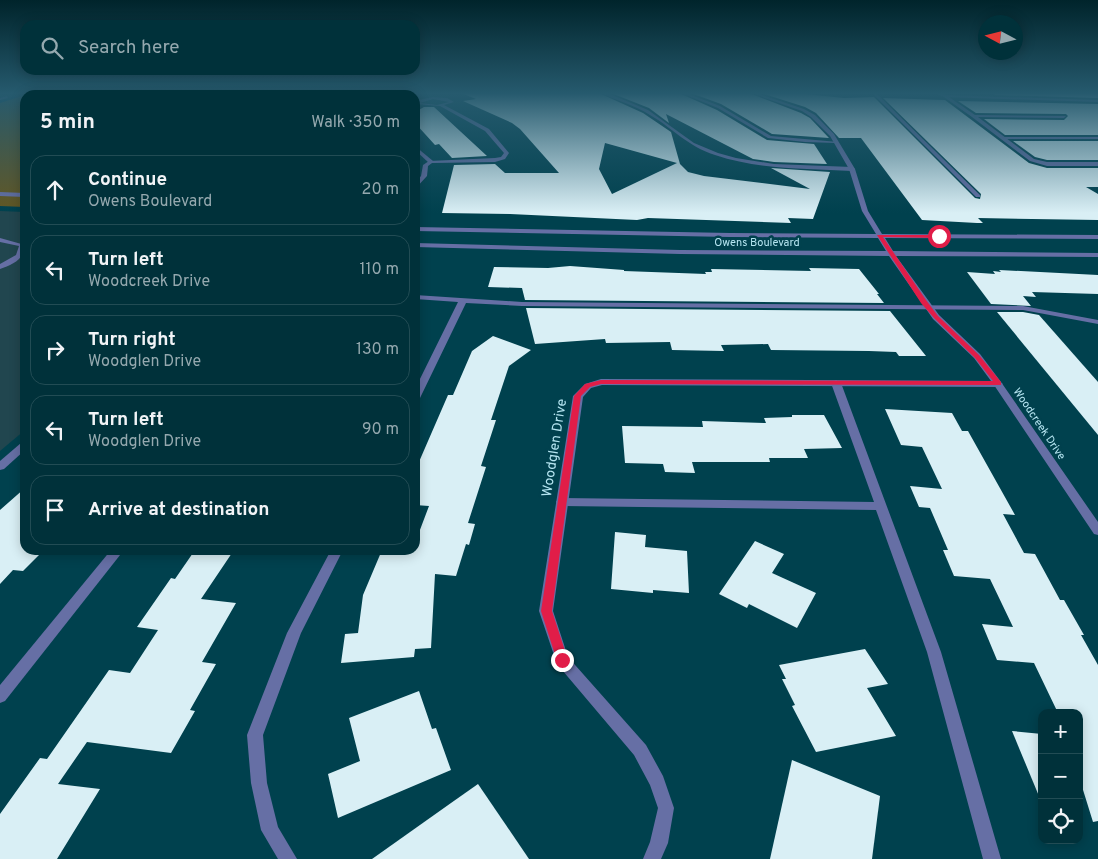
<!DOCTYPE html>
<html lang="en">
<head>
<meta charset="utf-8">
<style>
  body { margin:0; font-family:Overpass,sans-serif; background:#0e3d45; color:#f1f3f6 }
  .controls { position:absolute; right:15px; bottom:15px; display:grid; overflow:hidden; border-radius:10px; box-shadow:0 2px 12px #0003 }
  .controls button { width:45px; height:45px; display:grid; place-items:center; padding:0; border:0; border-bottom:1px solid #224c54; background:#00313a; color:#f1f3f6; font:25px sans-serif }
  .compass { position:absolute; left:978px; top:15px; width:45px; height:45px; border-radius:50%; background:#00313a; box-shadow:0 2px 12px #0003; rotate:277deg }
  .stop { position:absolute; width:15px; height:15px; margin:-11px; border:4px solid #e11d48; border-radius:50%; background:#fff }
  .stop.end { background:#e11d48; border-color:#fff; box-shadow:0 1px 5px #0008 }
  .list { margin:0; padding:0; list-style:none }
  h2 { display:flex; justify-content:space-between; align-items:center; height:65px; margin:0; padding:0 20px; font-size:21px }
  h2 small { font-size:16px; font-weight:400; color:#95a9af }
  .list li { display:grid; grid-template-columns:32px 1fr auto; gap:15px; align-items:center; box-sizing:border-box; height:70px; margin:0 10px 10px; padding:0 10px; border:1px solid #224c54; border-radius:15px }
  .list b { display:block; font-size:19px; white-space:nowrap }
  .list p { margin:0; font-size:16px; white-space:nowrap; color:#95a9af }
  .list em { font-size:16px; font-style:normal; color:#95a9af }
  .icon { flex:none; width:28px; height:28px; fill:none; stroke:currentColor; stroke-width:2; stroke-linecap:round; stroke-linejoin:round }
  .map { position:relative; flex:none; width:1098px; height:859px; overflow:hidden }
  .search { position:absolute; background:#00313a; box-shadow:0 2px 12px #0003; left:20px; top:20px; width:400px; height:55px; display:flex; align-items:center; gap:12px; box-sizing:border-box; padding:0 18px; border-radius:15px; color:#95a9af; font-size:19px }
  .panel { position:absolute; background:#00313a; box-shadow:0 2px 12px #0003; left:20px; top:90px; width:400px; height:465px; border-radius:15px }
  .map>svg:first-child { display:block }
</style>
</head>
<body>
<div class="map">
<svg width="1098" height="859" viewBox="0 0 1098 859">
  <rect width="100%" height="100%" fill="#00414e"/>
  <path fill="#21464f" d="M0,211L25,212V430L0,451Z"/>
  <path fill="#635722" d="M31,93H415L413,95H25V207L0,206V103Z"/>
  <g fill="#d9eff5" fill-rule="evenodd">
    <path d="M461,93H599L643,113L671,132L680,164L688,172L704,176L810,189L771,168L830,172L813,219L788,218L791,223L648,218L637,220L510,214L442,213L454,165L495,164L505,173H559L520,129L512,123L463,101L476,99ZM605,143L677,163L612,194L599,169Z"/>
    <path d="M611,93H679L717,110L767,140L814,144L827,164L774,162L753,159L666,114L669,123L649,108Z"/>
    <path d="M691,93H749L801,113L810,118L829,138L772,134L721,104Z"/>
    <path d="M761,93H796L844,98L874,97L975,198L980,199L981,194L883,98L945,100L1029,163L1047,168H1098V187H1086L1098,194V220L978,218L983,223H977L922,220L861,138H839L816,113L805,107Z"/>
    <path d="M992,93H1098V98L995,95Z"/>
    <path d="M958,101L1098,104V135H1005L984,119L1064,120L1068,116L1066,114L976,113Z"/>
    <path d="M424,107H434L487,156L452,158L439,144L435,145L415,123V112Z"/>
    <path d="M1013,141H1098V160H1047L1035,157Z"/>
    <path d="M570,266L624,270V271L706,274L705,272H712L711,269L811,271L809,268L859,269L879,294H877L884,303L525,300L522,288L488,287L494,267L548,268Z"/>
    <path d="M999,270L1098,275V294L1032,292L1036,297L1023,296L1031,306L991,304L967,272L995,274L993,271L1001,272Z"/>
    <path d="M526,308L890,311L926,356H899L896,352L869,351L771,350L768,344L721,345L724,351L672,350L670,342L606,343L605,339L535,344Z"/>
    <path d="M997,312H1023L1039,315L1098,382V435Z"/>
    <path d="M493,336L531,350L509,366L491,420H496L481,466L486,467L468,523L475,524L469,545L466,544L456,576L435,574L431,648L415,649L414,657L341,663L345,634L358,633L363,595L382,550H415V543L429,506L415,505V471L448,395H453L472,351Z"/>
    <path d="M885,409L952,413L962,431H968L1015,515L1003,514L1024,553L1035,554L1060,600H1064L1084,635H1081L1098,665V821L1093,822L1079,777V713H1058L1034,663L997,660L982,624L1013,627L990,579L954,576L943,550H948L930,508L919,507L910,486L942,489L922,447L901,445Z"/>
    <path d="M792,415H824L842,448L804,449L808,458H769L770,462H692L695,473L665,472L663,464L625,463L622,426L703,427L702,421L766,423L764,418L792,417Z"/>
    <path d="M25,488V550L43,551L23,571L13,570L0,584V510Z"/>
    <path d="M615,532L646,535L645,547L687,551L689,593L653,590V593L611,589Z"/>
    <path d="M755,541L784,554L772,573L816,593L797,628L749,604L747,608L719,594Z"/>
    <path d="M195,550H234L201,599L236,603L202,662L216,664L190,710L195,711L171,753L87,742L58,784L100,789L57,859H0V814L40,758L47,759L109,670L130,673L158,630L137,627L171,578L175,579Z"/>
    <path d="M865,649L888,684L867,688L896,736L816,752L792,706L795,705L782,679H786L779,665Z"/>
    <path d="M419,691L432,729L436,728L451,770L338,818L328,774L360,761L349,718Z"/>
    <path d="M1012,731L1042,734V801H1041Z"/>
    <path d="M792,760L880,796L872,859H770Z"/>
    <path d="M478,784L529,859H372L451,803Z"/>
  </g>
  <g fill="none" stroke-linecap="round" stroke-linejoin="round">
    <g fill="#666fa5" fill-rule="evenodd">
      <path d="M681,93H686L720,106L771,136L838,142L836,143L805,142L768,138L718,108Z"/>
      <path d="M872,93H876L980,195V197H976Z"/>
      <path d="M945,95L1098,100V102L944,97Z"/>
      <path d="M1003,137H1098V139H1001Z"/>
      <path d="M415,146L433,161V163H429L415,150Z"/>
      <path d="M0,192L25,193V197L0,196Z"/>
      <path d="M0,238L25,245C25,259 12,265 0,269V264L16,255L19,246L0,242Z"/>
      <path d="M415,295L522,302L1023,306L1098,320V324L1023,310L522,306L466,303L420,398L415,401V389L458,302L415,299Z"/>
      <path d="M836,380L841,383L941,652L1001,859H983L927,652L876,510L562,506L558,505L556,502L558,499L562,498L874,502L831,383Z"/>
      <path d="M25,442V450L4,469L0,470V461L21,443Z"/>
      <path d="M331,550H343L301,633L263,735L267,783L278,827L297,859H278L261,830L251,783L247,735L287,633Z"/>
    </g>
    <g fill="#666fa5" fill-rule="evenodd">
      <path d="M601,93H606L617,97L648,110L694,143L718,153L736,158L774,164L852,167L855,169L852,171C807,168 759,170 715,155C687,146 674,129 650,115C635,105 617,101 601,93Z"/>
      <path d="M935,93L946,95L975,115L1066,116L1064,118L978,117L1034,159L1047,162H1098V166H1047L1030,161L972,117L944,97Z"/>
      <path d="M7,96L8,98L0,100V98Z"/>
      <path d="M433,97L447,98L454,102L444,105L489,129L509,153L505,159L495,162L432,163L428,166L427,176L415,189V183L421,176L423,165L429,161L495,158L501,157L504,153L485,131L440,106L416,104L418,100ZM433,99L449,102L437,105L420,103Z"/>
      <path d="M601,379L998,381L1003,384L998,387L602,385L591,388L583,397L553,611L568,657L646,745L663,776L674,808L668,843L661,859H643L650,842L658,808L650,785L634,755L557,664L539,611L573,396L585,384Z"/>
      <path d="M111,550H124L5,701L0,703V685Z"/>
    </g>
    <path fill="#666fa5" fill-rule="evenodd" d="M751,93H756L804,109L815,115L834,134L855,169L868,211L882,234L1098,235V239L885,238L893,251L1098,253V257L896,256L939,315L980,354L1001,382L1098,522V535L1094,534L994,385L974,358L933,319L889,256L680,254L415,247V243L680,250L886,251L878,238L730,237L415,231V227L730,233L876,234L862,211L849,169L830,136L811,117L802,111Z"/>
  </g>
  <linearGradient id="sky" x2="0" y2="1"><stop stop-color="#00242b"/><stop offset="0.44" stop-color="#265a6e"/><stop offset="1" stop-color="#265a6e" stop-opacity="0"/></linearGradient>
  <rect width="1098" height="213" fill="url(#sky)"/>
  <path fill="#e11d48" d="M877,235H941L939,238L883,237L926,300L938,316L979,355L1001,382V385L601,384L590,387L581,396L552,611L568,660L567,664H558L541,611L574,396L585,384L601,380L993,381L975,358L934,318L921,303Z"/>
  <g text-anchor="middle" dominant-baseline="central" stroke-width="5" stroke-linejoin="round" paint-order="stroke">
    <g font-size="11" fill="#b5e5f1" stroke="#00414e">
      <text x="757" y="243">Owens Boulevard</text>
      <text transform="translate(1039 424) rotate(56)">Woodcreek Drive</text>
    </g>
    <g font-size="14" fill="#b5e5f1" stroke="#00414e">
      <text transform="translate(555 448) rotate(-81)">Woodglen Drive</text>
    </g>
  </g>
</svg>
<div class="controls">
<button>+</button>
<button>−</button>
<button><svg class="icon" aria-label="locate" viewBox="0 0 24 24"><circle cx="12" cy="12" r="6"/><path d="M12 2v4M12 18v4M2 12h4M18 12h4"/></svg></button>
</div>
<svg class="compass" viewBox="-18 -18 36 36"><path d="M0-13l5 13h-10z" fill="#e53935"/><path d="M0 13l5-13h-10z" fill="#95a9af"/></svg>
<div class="stop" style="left:939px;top:236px"></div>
<div class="stop end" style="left:562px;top:660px"></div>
<div class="search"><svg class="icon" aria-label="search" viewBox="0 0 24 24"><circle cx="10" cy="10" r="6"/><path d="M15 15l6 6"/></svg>Search here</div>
<section class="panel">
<h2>5 min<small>Walk · 350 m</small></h2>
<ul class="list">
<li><svg class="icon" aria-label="ahead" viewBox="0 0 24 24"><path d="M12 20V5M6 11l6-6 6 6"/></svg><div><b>Continue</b><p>Owens Boulevard</p></div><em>20 m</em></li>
<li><svg class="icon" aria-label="left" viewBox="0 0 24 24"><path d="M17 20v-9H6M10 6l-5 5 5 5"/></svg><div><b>Turn left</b><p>Woodcreek Drive</p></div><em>110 m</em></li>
<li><svg class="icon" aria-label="right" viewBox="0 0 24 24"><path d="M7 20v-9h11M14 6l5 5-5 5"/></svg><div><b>Turn right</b><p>Woodglen Drive</p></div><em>130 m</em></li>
<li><svg class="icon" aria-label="left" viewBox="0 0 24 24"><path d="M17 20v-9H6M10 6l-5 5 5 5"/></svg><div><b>Turn left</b><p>Woodglen Drive</p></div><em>90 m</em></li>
<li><svg class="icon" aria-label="arrive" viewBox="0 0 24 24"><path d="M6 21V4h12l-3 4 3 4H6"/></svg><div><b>Arrive at destination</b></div></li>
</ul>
</section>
</div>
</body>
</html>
